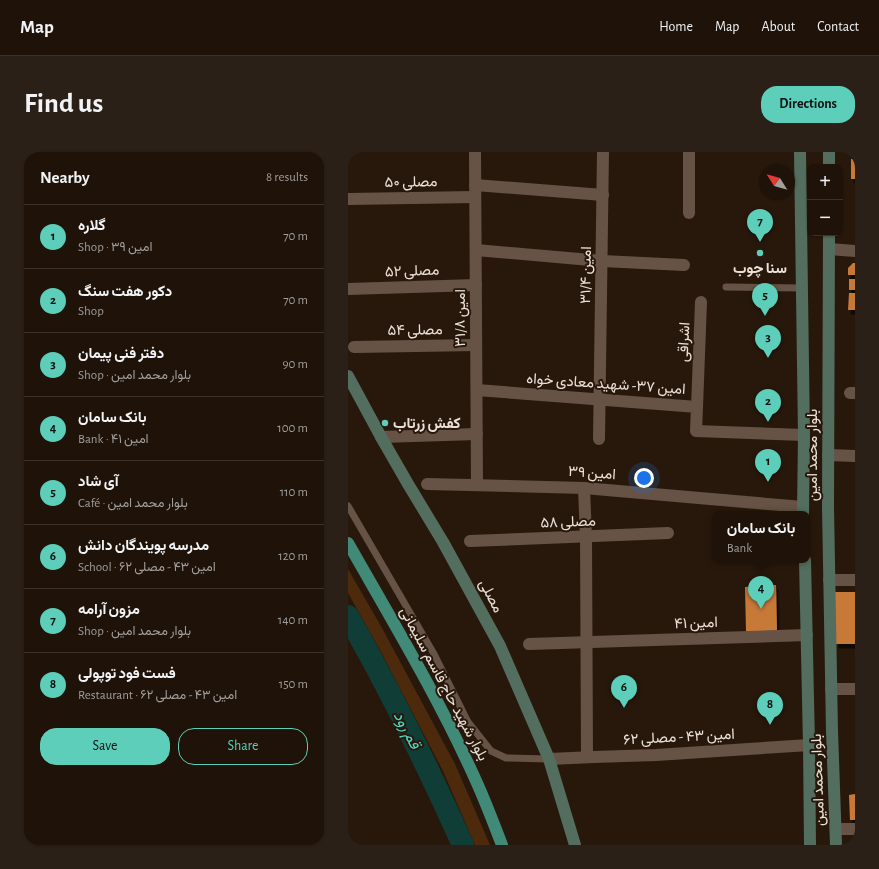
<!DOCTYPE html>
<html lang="en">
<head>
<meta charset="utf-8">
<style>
  body { margin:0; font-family:"Alegreya Sans",Vazirmatn,sans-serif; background:#2b2017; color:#f1f3f6 }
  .controls { position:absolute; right:12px; top:12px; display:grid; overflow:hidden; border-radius:8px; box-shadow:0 1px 3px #0004 }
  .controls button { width:36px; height:36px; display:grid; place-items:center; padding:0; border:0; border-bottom:1px solid #3c322a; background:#1e1209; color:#f1f3f6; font:20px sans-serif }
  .compass { position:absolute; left:411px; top:12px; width:36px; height:36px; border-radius:50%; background:#1e1209; box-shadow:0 1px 3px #0004; rotate:307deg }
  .you { position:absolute; left:296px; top:326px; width:14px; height:14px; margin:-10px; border:3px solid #fff; border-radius:50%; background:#1a73e8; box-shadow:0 0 0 6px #1a73e833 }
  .badge { display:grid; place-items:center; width:26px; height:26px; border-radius:50%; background:#5dceb9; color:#111; font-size:13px; font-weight:700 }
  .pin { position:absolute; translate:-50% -33px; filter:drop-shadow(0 1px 2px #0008) }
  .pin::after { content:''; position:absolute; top:21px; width:14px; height:12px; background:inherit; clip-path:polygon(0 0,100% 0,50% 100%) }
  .popup { position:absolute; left:364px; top:359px; width:98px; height:52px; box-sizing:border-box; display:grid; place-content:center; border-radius:8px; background:#1e1209; filter:drop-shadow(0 1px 3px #0005); font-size:13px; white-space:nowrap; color:#a19e9c }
  .popup b { font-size:15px; color:#f1f3f6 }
  .popup::after { content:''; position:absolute; left:50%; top:100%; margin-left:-8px; border:8px solid transparent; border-top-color:#1e1209 }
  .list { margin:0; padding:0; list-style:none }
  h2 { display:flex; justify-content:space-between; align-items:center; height:52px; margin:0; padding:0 16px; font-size:17px }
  h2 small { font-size:13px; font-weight:400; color:#a19e9c }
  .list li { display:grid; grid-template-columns:26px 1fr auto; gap:12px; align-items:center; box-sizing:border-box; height:64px; padding:0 16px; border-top:1px solid #3c322a }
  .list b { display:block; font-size:15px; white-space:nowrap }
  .list p { margin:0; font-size:13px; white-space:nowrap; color:#a19e9c }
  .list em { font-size:13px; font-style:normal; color:#a19e9c }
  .actions { display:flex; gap:8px; padding:12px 16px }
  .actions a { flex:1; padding:9px 0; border:1px solid #5dceb9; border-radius:16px; text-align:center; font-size:14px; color:#5dceb9 }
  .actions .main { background:#5dceb9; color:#111 }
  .map { position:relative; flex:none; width:507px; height:693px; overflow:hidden; border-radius:16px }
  header { display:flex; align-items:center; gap:24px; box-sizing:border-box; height:56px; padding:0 20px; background:#1e1209; border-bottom:1px solid #3c322a }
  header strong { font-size:19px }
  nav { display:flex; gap:22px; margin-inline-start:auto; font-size:14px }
  .intro { display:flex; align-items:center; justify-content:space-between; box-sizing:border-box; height:96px; padding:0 24px }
  h1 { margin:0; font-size:28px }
  .button { padding:10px 18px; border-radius:16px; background:#5dceb9; color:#111; font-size:14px; font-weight:700 }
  main { display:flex; gap:24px; padding:0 24px }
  aside { flex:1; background:#1e1209; border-radius:16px; box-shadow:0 1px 3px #0004 }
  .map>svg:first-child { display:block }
</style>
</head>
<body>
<header>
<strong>Map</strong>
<nav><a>Home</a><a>Map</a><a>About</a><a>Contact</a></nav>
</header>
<div class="intro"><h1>Find us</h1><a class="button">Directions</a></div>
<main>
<aside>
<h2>Nearby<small>8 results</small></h2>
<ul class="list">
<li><span class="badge">1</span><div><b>گلاره</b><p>Shop · امین ۳۹</p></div><em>70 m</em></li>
<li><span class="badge">2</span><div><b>دکور هفت سنگ</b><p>Shop</p></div><em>70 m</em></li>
<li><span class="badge">3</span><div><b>دفتر فنی پیمان</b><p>Shop · بلوار محمد امین</p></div><em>90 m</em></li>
<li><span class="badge">4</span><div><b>بانک سامان</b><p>Bank · امین ۴۱</p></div><em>100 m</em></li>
<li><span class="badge">5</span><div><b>آی شاد</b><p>Café · بلوار محمد امین</p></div><em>110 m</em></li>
<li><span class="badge">6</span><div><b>مدرسه پویندگان دانش</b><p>School · امین ۴۳ - مصلی ۶۲</p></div><em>120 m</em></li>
<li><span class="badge">7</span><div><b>مزون آرامه</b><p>Shop · بلوار محمد امین</p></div><em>140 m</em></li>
<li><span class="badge">8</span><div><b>فست فود توپولی</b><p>Restaurant · امین ۴۳ - مصلی ۶۲</p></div><em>150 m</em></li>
</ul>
<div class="actions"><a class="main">Save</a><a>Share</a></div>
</aside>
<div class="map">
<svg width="507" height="693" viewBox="0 0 507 693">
  <defs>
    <filter id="shadow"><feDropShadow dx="2.5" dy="4.5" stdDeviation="0" flood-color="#0009"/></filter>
  </defs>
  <rect width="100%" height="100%" fill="#28180c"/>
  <path fill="#4c2a0b" d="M0,417L34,476L107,612L142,693H127L95,619L33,500L0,441Z"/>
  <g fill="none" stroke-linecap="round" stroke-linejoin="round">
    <path stroke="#103d35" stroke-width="22" d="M0,464C42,538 80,615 115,693"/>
  </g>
  <g fill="#c77938" filter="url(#shadow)">
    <rect x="503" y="7" width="4" height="20"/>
    <path d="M505,111H507V123H500V116Z"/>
    <rect x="501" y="127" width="6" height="11"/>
    <path d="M501,141H507V158H500Z"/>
    <path d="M428,433L429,479H398L397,435Z"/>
    <path d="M486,440H507V492H488Z"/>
    <path d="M507,642V668H502L501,643Z"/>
  </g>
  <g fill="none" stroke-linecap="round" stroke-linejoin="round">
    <g stroke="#665345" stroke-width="7">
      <path d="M378,135L453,136"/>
      <path d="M0,354L86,502L120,570L143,599L158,606L201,607"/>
    </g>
    <g stroke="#665345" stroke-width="12">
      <path d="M127,0L129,332"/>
      <path d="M341,0V61"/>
      <path d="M127,33L255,43"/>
      <path d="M0,47L127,45"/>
      <path d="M481,97L507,99"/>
      <path d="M128,98L254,109L336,113"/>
      <path d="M0,137L128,133"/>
      <path d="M6,195L128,193"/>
      <path d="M129,238L349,255L348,279L456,283"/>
      <path d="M502,241H507"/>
      <path d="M349,255L353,150"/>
      <path d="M33,285L129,282"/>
      <path d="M251,287L255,0"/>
      <path d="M480,303L507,304"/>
      <path d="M79,332L236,336L455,355"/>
      <path d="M236,336L238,385L239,605"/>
      <path d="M122,389L320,381"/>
      <path d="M481,428H507"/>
      <path d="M181,492L459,483"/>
      <path d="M483,537H507"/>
      <path d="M201,607L246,605L308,603L461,593"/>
      <path d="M488,677H507"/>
    </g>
    <g stroke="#536e5e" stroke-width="12">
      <path d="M452,0L456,283L455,362"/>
      <path d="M481,0V15"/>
      <path d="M481,81L480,355L484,579L488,693"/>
      <path d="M0,224L33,285L60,332L95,390L152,494L201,607L227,693"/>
      <path d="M457,408L461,593L462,693"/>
    </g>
    <path stroke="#408a77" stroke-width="12" d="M0,391C45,470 92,548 129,631C138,651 146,672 154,693"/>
  </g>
  <g fill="#5dceb9" stroke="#28180c" stroke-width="1.5">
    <circle cx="412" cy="101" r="4"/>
    <circle cx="37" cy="271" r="4"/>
  </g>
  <g text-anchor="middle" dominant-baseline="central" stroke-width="4" stroke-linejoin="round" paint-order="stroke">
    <g font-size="15" fill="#ebe0d7" stroke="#28180c">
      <text transform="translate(63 30) rotate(-1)">مصلی ۵۰</text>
      <text transform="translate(64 119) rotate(-2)">مصلی ۵۲</text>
      <text transform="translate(238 123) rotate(-89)">امین ۳۱/۴</text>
      <text transform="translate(112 166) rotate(-90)">امین ۳۱/۸</text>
      <text transform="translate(67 178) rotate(-1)">مصلی ۵۴</text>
      <text transform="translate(336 190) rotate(-87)">اشراقی</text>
      <text transform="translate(258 232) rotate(4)">امین ۳۷- شهید معادی خواه</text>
      <text transform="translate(464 303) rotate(-90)">بلوار محمد امین</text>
      <text transform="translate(244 321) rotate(4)">امین ۳۹</text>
      <text transform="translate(220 370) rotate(-2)">مصلی ۵۸</text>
      <text transform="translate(143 444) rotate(62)">مصلی</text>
      <text transform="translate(348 471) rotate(-2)">امین ۴۱</text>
      <text transform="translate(96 532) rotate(62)">بلوار شهید حاج قاسم سلیمانی</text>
      <text transform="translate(331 585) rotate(-3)">امین ۴۳ - مصلی ۶۲</text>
      <text transform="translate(470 628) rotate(-92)">بلوار محمد امین</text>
    </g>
    <g font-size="15" font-weight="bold" fill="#ebe0d7" stroke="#28180c">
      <text x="412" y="116">سنا چوب</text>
      <text x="45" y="271" text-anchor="start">کفش زرتاب</text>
    </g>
    <g font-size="16" font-style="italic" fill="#4fdac2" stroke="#28180c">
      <text transform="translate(59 578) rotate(62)">قم رود</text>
    </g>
  </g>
</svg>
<div class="controls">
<button>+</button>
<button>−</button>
</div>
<svg class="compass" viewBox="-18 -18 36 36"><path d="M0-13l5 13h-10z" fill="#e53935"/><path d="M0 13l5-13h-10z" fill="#a19e9c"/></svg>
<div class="you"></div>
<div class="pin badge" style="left:420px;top:330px">1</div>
<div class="pin badge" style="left:420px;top:270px">2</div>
<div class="pin badge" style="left:420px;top:206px">3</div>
<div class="pin badge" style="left:413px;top:457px">4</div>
<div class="popup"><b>بانک سامان</b>Bank</div>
<div class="pin badge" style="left:417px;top:164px">5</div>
<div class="pin badge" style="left:276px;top:556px">6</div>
<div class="pin badge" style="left:412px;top:90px">7</div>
<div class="pin badge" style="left:422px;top:573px">8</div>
</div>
</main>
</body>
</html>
